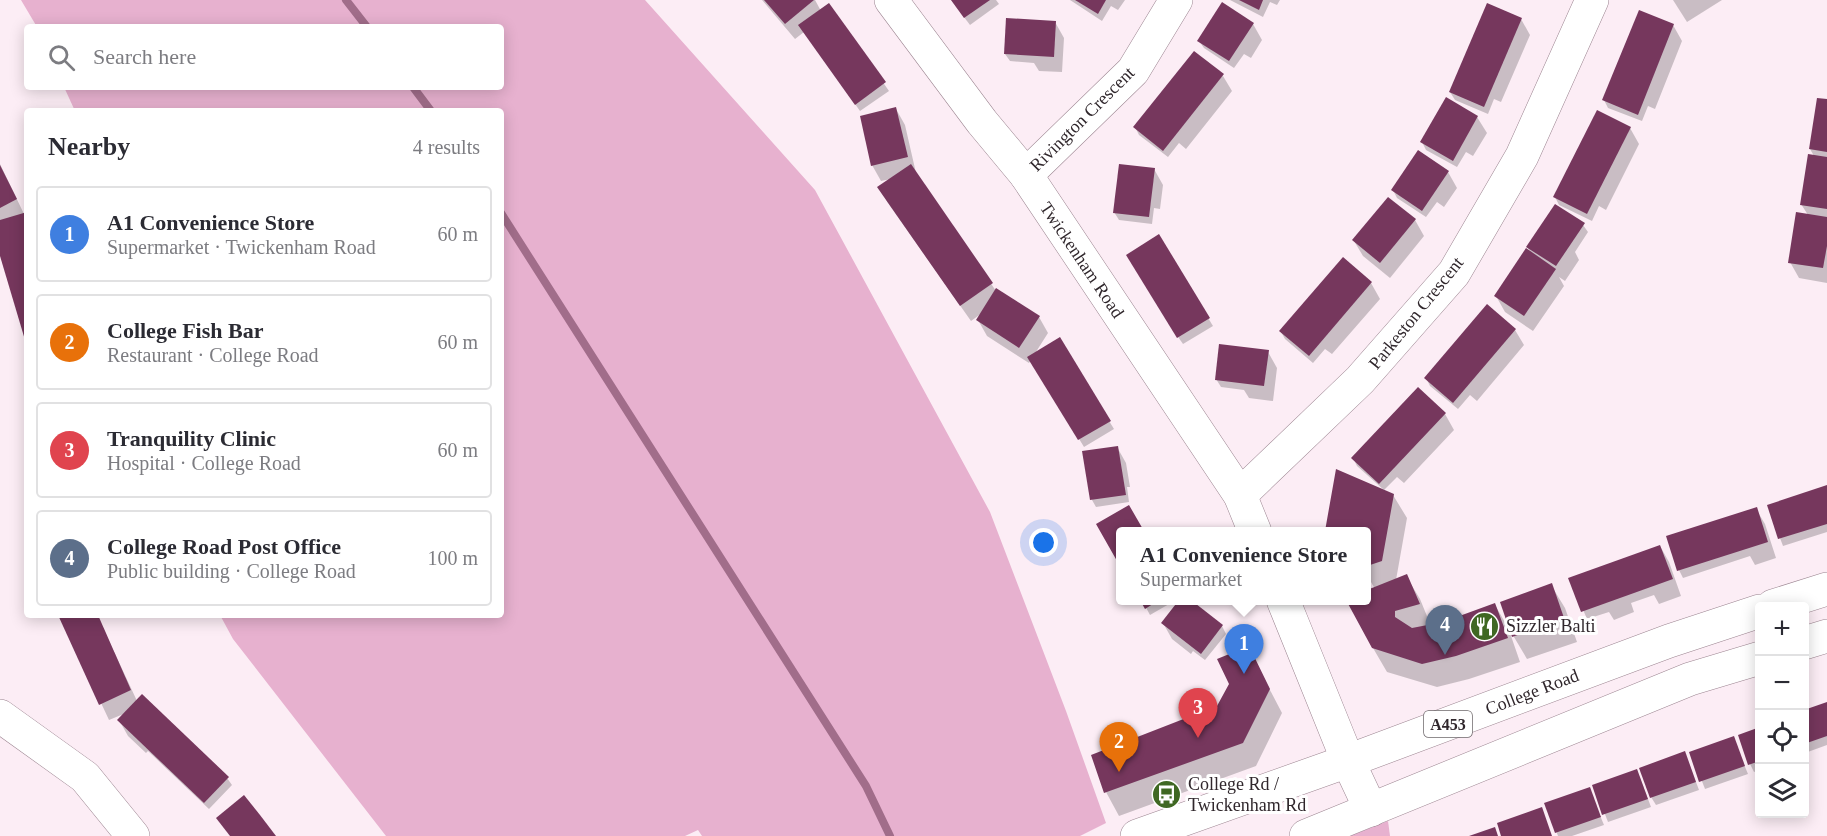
<!DOCTYPE html>
<html lang="en">
<head>
<meta charset="utf-8">
<style>
  body { margin:0; font-family:Georgia,serif; background:#f7f7f7; color:#2b2b33 }
  .controls { position:absolute; right:18px; bottom:18px; display:grid; overflow:hidden; border-radius:6px; box-shadow:0 3px 15px #0003 }
  .controls button { width:54px; height:54px; display:grid; place-items:center; padding:0; border:0; border-bottom:2px solid #e1e1e2; background:#fff; color:#2b2b33; font:30px sans-serif }
  .you { position:absolute; left:1044px; top:543px; width:21px; height:21px; margin:-15px; border:4px solid #fff; border-radius:50%; background:#1a73e8; box-shadow:0 0 0 9px #1a73e833 }
  .badge { display:grid; place-items:center; width:39px; height:39px; border-radius:50%; background:#2563eb; color:#fff; font-size:20px; font-weight:700 }
  .pin { position:absolute; translate:-50% -50px; filter:drop-shadow(0 2px 3px #0008) }
  .pin::after { content:''; position:absolute; top:32px; width:21px; height:18px; background:inherit; clip-path:polygon(0 0,100% 0,50% 100%) }
  .popup { position:absolute; left:1116px; top:527px; width:255px; height:78px; box-sizing:border-box; display:grid; place-content:center; border-radius:6px; background:#fff; filter:drop-shadow(0 2px 4px #0005); font-size:20px; white-space:nowrap; color:#7c7c81 }
  .popup b { font-size:22px; color:#2b2b33 }
  .popup::after { content:''; position:absolute; left:50%; top:100%; margin-left:-12px; border:12px solid transparent; border-top-color:#fff }
  .list { margin:0; padding:0; list-style:none }
  h2 { display:flex; justify-content:space-between; align-items:center; height:78px; margin:0; padding:0 24px; font-size:26px }
  h2 small { font-size:20px; font-weight:400; color:#7c7c81 }
  .list li { display:grid; grid-template-columns:39px 1fr auto; gap:18px; align-items:center; box-sizing:border-box; height:96px; margin:0 12px 12px; padding:0 12px; border:2px solid #e1e1e2; border-radius:6px }
  .list b { display:block; font-size:22px; white-space:nowrap }
  .list p { margin:0; font-size:20px; white-space:nowrap; color:#7c7c81 }
  .list em { font-size:20px; font-style:normal; color:#7c7c81 }
  .icon { flex:none; width:33px; height:33px; fill:none; stroke:currentColor; stroke-width:2; stroke-linecap:round; stroke-linejoin:round }
  .map { position:relative; flex:none; width:1827px; height:836px; overflow:hidden }
  .search { position:absolute; background:#fff; box-shadow:0 3px 15px #0003; left:24px; top:24px; width:480px; height:66px; display:flex; align-items:center; gap:15px; box-sizing:border-box; padding:0 21px; border-radius:6px; color:#7c7c81; font-size:22px }
  .panel { position:absolute; background:#fff; box-shadow:0 3px 15px #0003; left:24px; top:108px; width:480px; height:510px; border-radius:6px }
  .map>svg:first-child { display:block }
</style>
</head>
<body>
<div class="map">
<svg width="1827" height="836" viewBox="0 0 1827 836">
  <rect width="100%" height="100%" fill="#fcedf5"/>
  <g fill="#e7b1cf">
    <path d="M21,0H645L815,190L990,512L1066,711L1106,823L1080,836H702L698,830L685,836H386L233,639L220,615H501V111H75L64,87H501V27H37Z"/>
    <path d="M1388,821L1390,836H1349Z"/>
  </g>
  <g fill="#0003">
    <path d="M762,0H815L821,11L829,5L889,91L860,111L804,32L795,39Z"/>
    <path d="M951,0H996L999,4L970,25Z"/>
    <path d="M1070,0H1125L1118,10L1111,6L1102,21Z"/>
    <path d="M1230,0H1280L1277,5L1270,2L1263,17Z"/>
    <path d="M1673,0H1722L1687,22Z"/>
    <path d="M1521,19L1530,35L1501,102L1494,99L1488,114L1455,100L1450,92Z"/>
    <path d="M1055,22L1064,38L1062,72L1039,71L1034,63L1010,61L1005,54Z"/>
    <path d="M1253,24L1262,40L1251,58L1244,54L1234,68L1204,48L1199,41Z"/>
    <path d="M1673,25L1682,41L1655,109L1648,106L1642,121L1608,108L1604,100Z"/>
    <path d="M1223,76L1232,91L1186,149L1179,143L1168,157L1139,135L1135,127Z"/>
    <path d="M1827,101V283L1799,278L1790,262L1808,215L1801,204L1814,156L1810,149Z"/>
    <path d="M896,109L905,125L916,173L996,291L1039,317L1048,333L1034,355L1059,339L1114,429L1084,447L1031,360L1029,363L987,336L978,320L982,313L971,321L888,203L879,188L891,179L881,181L872,165Z"/>
    <path d="M1477,117L1487,133L1473,156L1466,152L1457,167L1426,150L1422,142Z"/>
    <path d="M1630,128L1639,144L1606,210L1599,206L1592,221L1559,205L1555,197Z"/>
    <path d="M0,164L24,214L27,213V341L0,251Z"/>
    <path d="M1154,169L1163,185L1160,209L1154,208L1152,224L1119,220L1114,212Z"/>
    <path d="M1448,172L1457,188L1444,207L1437,202L1426,217L1397,198L1393,190Z"/>
    <path d="M1388,199L1415,220L1424,236L1390,278L1363,256L1354,241Z"/>
    <path d="M1583,225L1588,232L1575,252L1579,260L1565,281L1559,277L1564,286L1533,331L1505,312L1496,296L1532,254L1527,247Z"/>
    <path d="M1371,283L1380,299L1332,354L1325,349L1313,363L1285,339L1281,332Z"/>
    <path d="M1197,300L1213,326L1183,344L1176,334Z"/>
    <path d="M1515,330L1524,345L1477,401L1470,395L1458,409L1430,386L1426,378Z"/>
    <path d="M1268,352L1277,368L1273,401L1249,398L1244,390L1221,387L1216,379Z"/>
    <path d="M1445,414L1454,430L1404,483L1397,477L1384,490L1357,466L1353,458Z"/>
    <path d="M1117,447L1126,463L1130,487H1127L1129,502L1096,507L1092,500Z"/>
    <path d="M1337,471L1393,495L1407,518L1396,580L1406,576L1420,599L1431,626L1444,623L1495,605L1510,631L1551,585L1565,608L1577,642L1527,659L1511,632L1510,633L1520,662L1469,679L1437,687L1387,672L1373,648L1367,600V592L1370,590L1367,589V581L1372,589H1375L1367,575V532H1326Z"/>
    <path d="M1827,487V532L1783,546L1768,506Z"/>
    <path d="M1756,509L1765,524L1776,558L1755,565L1750,556L1683,578L1679,570Z"/>
    <path d="M1660,546L1669,562L1681,596L1659,604L1654,595L1631,603L1634,612L1614,620L1609,612L1587,619L1570,579Z"/>
    <path d="M1142,600H1176L1150,615Z"/>
    <path d="M60,615H97L137,701L227,778L232,785L209,809L148,751L146,753L128,736L119,720L126,713L109,720Z"/>
    <path d="M1163,623L1222,626L1226,634L1205,660L1193,651L1191,654L1172,639Z"/>
    <path d="M1248,648L1282,713L1256,766L1119,816L1106,792L1093,756L1218,708Z"/>
    <path d="M1827,704V745L1805,753L1804,712Z"/>
    <path d="M1760,729V770L1754,772L1750,764Z"/>
    <path d="M1733,738L1748,774L1705,789L1691,753Z"/>
    <path d="M1685,753L1699,790L1656,805L1651,797Z"/>
    <path d="M1637,770L1651,807L1608,822L1594,786Z"/>
    <path d="M1589,789L1604,825L1572,836H1558L1546,804Z"/>
  </g>
  <g fill="none" stroke-linecap="round" stroke-linejoin="round">
    <g stroke="#a16d8a" stroke-width="8">
      <path d="M346,0L367,27"/>
      <path d="M413,87L431,111"/>
      <path d="M501,213L866,786L890,836"/>
    </g>
  </g>
  <g fill="#76375d">
    <path d="M764,0H814L785,24Z"/>
    <path d="M951,0H990L964,18Z"/>
    <path d="M1075,0H1106L1098,14Z"/>
    <path d="M1239,0H1263L1259,10Z"/>
    <path d="M1222,2L1254,23L1229,61L1197,41Z"/>
    <path d="M829,3L886,82L855,105L798,25Z"/>
    <path d="M1487,3L1522,18L1484,107L1449,92Z"/>
    <path d="M1639,10L1674,24L1638,115L1602,100Z"/>
    <path d="M1006,18L1056,21L1054,57L1004,54Z"/>
    <path d="M1194,51L1224,74L1163,151L1133,127Z"/>
    <path d="M1446,97L1478,116L1453,161L1420,142Z"/>
    <path d="M1817,98L1827,99V152L1809,149Z"/>
    <path d="M896,107L908,157L871,166L860,116Z"/>
    <path d="M1597,110L1631,127L1587,214L1553,197Z"/>
    <path d="M1418,150L1449,171L1422,211L1391,190Z"/>
    <path d="M1808,154L1827,157V209L1800,205Z"/>
    <path d="M911,164L993,283L960,306L877,187Z"/>
    <path d="M1119,164L1155,168L1149,217L1113,213Z"/>
    <path d="M0,165L17,199L0,208Z"/>
    <path d="M1388,197L1416,219L1380,263L1352,240Z"/>
    <path d="M1555,204L1585,223L1556,266L1526,247Z"/>
    <path d="M27,212V339L25,340L0,256V220Z"/>
    <path d="M1796,212L1827,217V246L1823,268L1788,263Z"/>
    <path d="M1159,234L1210,318L1177,338L1126,255Z"/>
    <path d="M1526,248L1556,269L1524,316L1494,296Z"/>
    <path d="M1343,257L1372,282L1309,356L1279,331Z"/>
    <path d="M996,288L1040,316L1019,348L976,320Z"/>
    <path d="M1487,304L1516,329L1453,403L1424,378Z"/>
    <path d="M1060,337L1111,421L1078,440L1027,357Z"/>
    <path d="M1219,344L1269,350L1264,386L1215,380Z"/>
    <path d="M1418,387L1446,413L1379,484L1351,458Z"/>
    <path d="M1118,446L1126,495L1090,500L1082,451Z"/>
    <path d="M1336,469L1394,494L1382,561L1367,566V531H1325Z"/>
    <path d="M1827,485V524L1778,539L1767,505Z"/>
    <path d="M1129,505L1144,531H1121V568L1096,524Z"/>
    <path d="M1757,507L1768,542L1677,571L1666,536Z"/>
    <path d="M1660,545L1673,579L1581,612L1568,578Z"/>
    <path d="M1407,574L1420,604L1395,611V617L1412,628L1443,622L1495,603L1508,638L1456,656L1422,664L1372,648L1346,600H1367V590Z"/>
    <path d="M1552,583L1564,618L1512,637L1500,602Z"/>
    <path d="M1140,600H1159L1145,609Z"/>
    <path d="M1179,600H1191L1223,625L1201,654L1161,623Z"/>
    <path d="M58,615H98L131,690L99,705Z"/>
    <path d="M1249,646L1270,689L1243,743L1104,793L1091,755L1217,706L1229,684L1217,659Z"/>
    <path d="M142,694L229,777L204,803L117,720Z"/>
    <path d="M1827,702V736L1804,744V710Z"/>
    <path d="M1760,727V761L1748,765L1738,735Z"/>
    <path d="M1734,736L1745,766L1699,782L1689,752Z"/>
    <path d="M1685,751L1696,782L1650,798L1639,768Z"/>
    <path d="M1637,769L1648,799L1602,815L1592,785Z"/>
    <path d="M1590,787L1601,817L1555,833L1544,803Z"/>
    <path d="M244,795L260,815L276,836H230L216,818Z"/>
    <path d="M1542,807L1552,836H1501L1497,823Z"/>
    <path d="M1495,827L1498,836H1469Z"/>
  </g>
  <g fill="none" stroke-linecap="round" stroke-linejoin="round">
    <defs>
      <g id="minor">
        <path d="M891,0L982,122L1026,175L1240,495L1255,532"/>
        <path d="M1026,175L1133,71L1176,0"/>
        <path d="M1240,495L1360,380L1454,273L1522,156L1592,0"/>
        <path d="M1283,600L1348,761"/>
        <path d="M0,716L85,777L133,836"/>
      </g>
      <g id="major">
        <path d="M1773,606L1827,589"/>
        <path d="M1804,643L1827,636"/>
        <path d="M1348,761L1371,810"/>
        <path d="M1137,836L1348,761L1669,641L1760,611"/>
        <path d="M1306,836L1690,679L1760,658"/>
      </g>
    </defs>
    <use href="#minor" stroke="#9c8591" stroke-width="34"/>
    <use href="#major" stroke="#9c8591" stroke-width="34"/>
    <use href="#minor" stroke="#fff" stroke-width="33"/>
    <use href="#major" stroke="#fff" stroke-width="33"/>
  </g>
  <defs>
    <symbol id="restaurant-disc" viewBox="-11 -11 22 22"><circle r="9.5" fill="#3f6823" stroke="#fff"/><path d="M-5-6h1v4h1v-4h1v4h1v-4h1v5L-1.5 .5V6h-2V.5L-5-1ZM5-6V6H3V1.5H1.5Q1.5-4 5-6Z" fill="#fff"/></symbol>
    <symbol id="bus-disc" viewBox="-11 -11 22 22"><circle r="9.5" fill="#3f6823" stroke="#fff"/><path d="M-5-6H5V4H4V6H2V4H-2V6H-4V4H-5ZM-3.5-4V0h7V-4ZM-3.5 1.2v1.5H-2V1.2ZM2 1.2v1.5H3.5V1.2Z" fill="#fff"/></symbol>
  </defs>
  <g fill-rule="evenodd">
    <use href="#restaurant-disc" x="1468" y="610" width="33" height="33"/>
    <use href="#bus-disc" x="1150" y="778" width="33" height="33"/>
  </g>
  <g text-anchor="middle" dominant-baseline="central" stroke-width="6" stroke-linejoin="round" paint-order="stroke">
    <rect fill="#fff" stroke="#6e686b" stroke-width="1.5" x="1424" y="711" width="48" height="26" rx="4.5"/>
    <g font-size="16" font-weight="bold" fill="#30272c">
      <text x="1448" y="724">A453</text>
    </g>
    <g font-size="18" fill="#30272c" stroke="#fff">
      <text transform="translate(1082 119) rotate(-45)">Rivington Crescent</text>
      <text transform="translate(1082 260) rotate(56)">Twickenham Road</text>
      <text transform="translate(1416 313) rotate(-51)">Parkeston Crescent</text>
      <text transform="translate(1532 692) rotate(-21)">College Road</text>
    </g>
    <g font-size="18" fill="#30272c" stroke="#fff" text-anchor="start">
      <text x="1506" y="626">Sizzler Balti</text>
      <text x="1188" y="784">College Rd /<tspan x="1188" dy="21">Twickenham Rd</tspan></text>
    </g>
  </g>
</svg>
<div class="controls">
<button>+</button>
<button>−</button>
<button><svg class="icon" aria-label="locate" viewBox="0 0 24 24"><circle cx="12" cy="12" r="6"/><path d="M12 2v4M12 18v4M2 12h4M18 12h4"/></svg></button>
<button><svg class="icon" aria-label="layers" viewBox="0 0 24 24"><path d="M12 4l9 5-9 5-9-5zM3 14l9 5 9-5"/></svg></button>
</div>
<div class="you"></div>
<div class="pin badge" style="left:1244px;top:674px;background:#3f7fe0">1</div>
<div class="popup"><b>A1 Convenience Store</b>Supermarket</div>
<div class="pin badge" style="left:1119px;top:772px;background:#e8710a">2</div>
<div class="pin badge" style="left:1198px;top:738px;background:#e0444e">3</div>
<div class="pin badge" style="left:1445px;top:655px;background:#5c6f8a">4</div>
<div class="search"><svg class="icon" aria-label="search" viewBox="0 0 24 24"><circle cx="10" cy="10" r="6"/><path d="M15 15l6 6"/></svg>Search here</div>
<section class="panel">
<h2>Nearby<small>4 results</small></h2>
<ul class="list">
<li><span class="badge" style="background:#3f7fe0">1</span><div><b>A1 Convenience Store</b><p>Supermarket · Twickenham Road</p></div><em>60 m</em></li>
<li><span class="badge" style="background:#e8710a">2</span><div><b>College Fish Bar</b><p>Restaurant · College Road</p></div><em>60 m</em></li>
<li><span class="badge" style="background:#e0444e">3</span><div><b>Tranquility Clinic</b><p>Hospital · College Road</p></div><em>60 m</em></li>
<li><span class="badge" style="background:#5c6f8a">4</span><div><b>College Road Post Office</b><p>Public building · College Road</p></div><em>100 m</em></li>
</ul>
</section>
</div>
</body>
</html>
